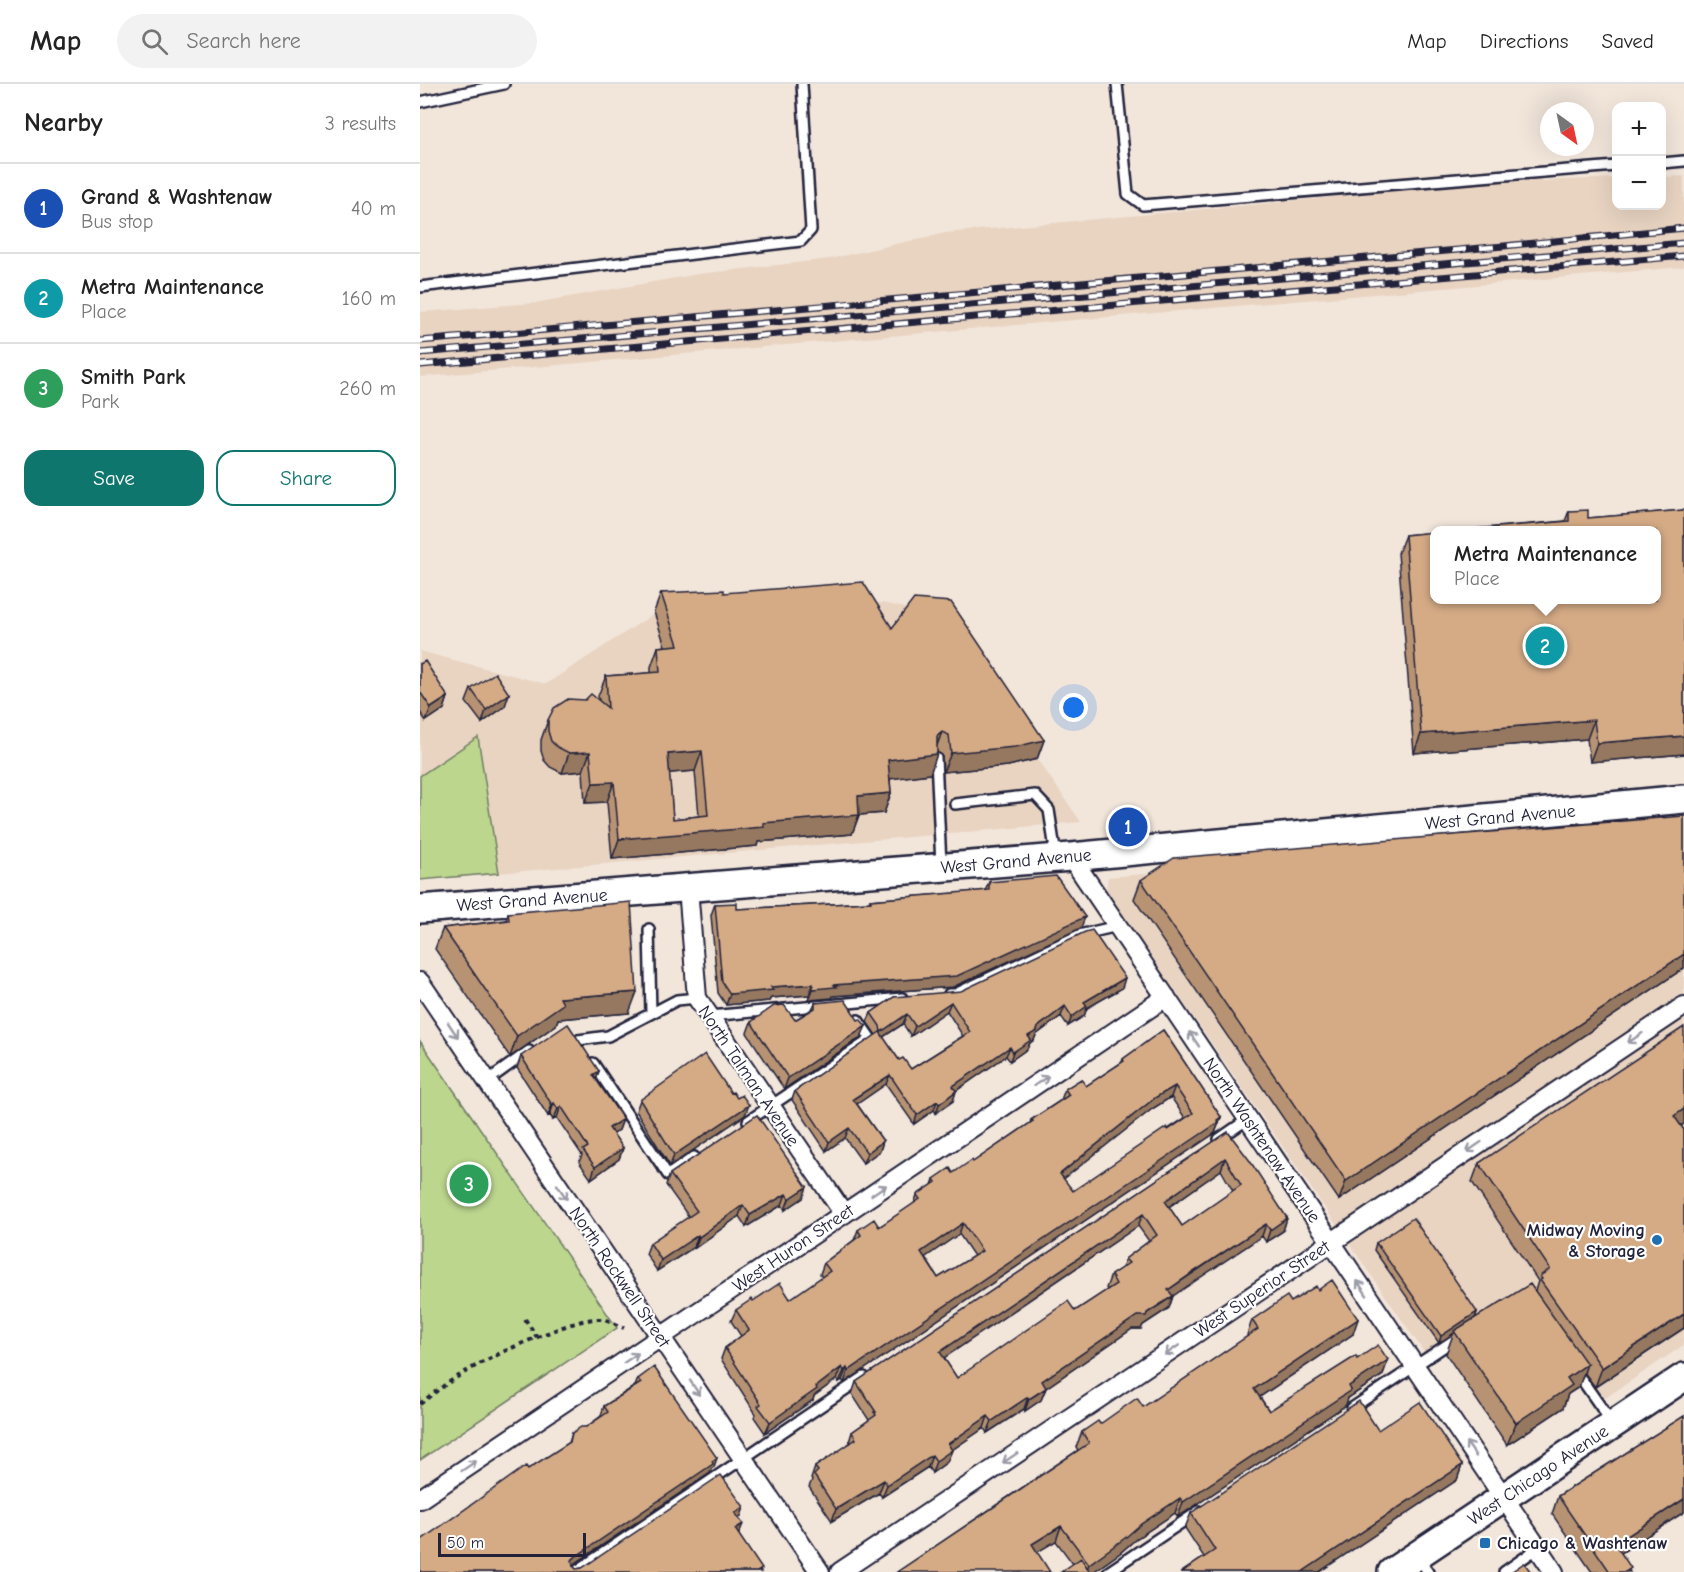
<!DOCTYPE html>
<html lang="en">
<head>
<meta charset="utf-8">
<style>
	body { margin:0; font-family:"Comic Neue",sans-serif; background:#f2f2f2; color:#222 }
	.controls { position:absolute; right:18px; top:18px; display:grid; overflow:hidden; border-radius:12px; box-shadow:0 6px 24px #0002 }
	.controls button { width:54px; height:54px; display:grid; place-items:center; padding:0; border:0; border-bottom:2px solid #e0e0e0; background:#fff; color:#222; font:30px sans-serif }
	.compass { position:absolute; left:1120px; top:18px; width:54px; height:54px; border-radius:50%; background:#fff; box-shadow:0 6px 24px #0002; rotate:147deg }
	.scale { position:absolute; left:18px; bottom:15px; width:148px; box-sizing:border-box; padding-left:6px; border:3px solid #22223b; border-top:0; font-size:16px; line-height:21px; white-space:nowrap; color:#22223b; -webkit-text-stroke:4px #fff; paint-order:stroke }
	.you { position:absolute; left:654px; top:624px; width:21px; height:21px; margin:-15px; border:4px solid #fff; border-radius:50%; background:#1a73e8; box-shadow:0 0 0 9px #1a73e833 }
	.badge { display:grid; place-items:center; width:39px; height:39px; border-radius:50%; background:#0f766e; color:#fff; font-size:20px; font-weight:700 }
	.pin { position:absolute; translate:-50% -50%; border:3px solid #fff; box-shadow:0 2px 6px #0006 }
	.popup { position:absolute; left:1010px; top:442px; width:231px; height:78px; box-sizing:border-box; display:grid; place-content:center; border-radius:12px; background:#fff; filter:drop-shadow(0 2px 4px #0005); font-size:20px; white-space:nowrap; color:#767676 }
	.popup b { font-size:22px; color:#222 }
	.popup::after { content:''; position:absolute; left:50%; top:100%; margin-left:-12px; border:12px solid transparent; border-top-color:#fff }
	.list { margin:0; padding:0; list-style:none }
	h2 { display:flex; justify-content:space-between; align-items:center; height:78px; margin:0; padding:0 24px; font-size:26px }
	h2 small { font-size:20px; font-weight:400; color:#767676 }
	.list li { display:grid; grid-template-columns:39px 1fr auto; gap:18px; align-items:center; box-sizing:border-box; height:90px; padding:0 24px; border-top:2px solid #e0e0e0 }
	.list b { display:block; font-size:22px; white-space:nowrap }
	.list p { margin:0; font-size:20px; white-space:nowrap; color:#767676 }
	.list em { font-size:20px; font-style:normal; color:#767676 }
	.actions { display:flex; gap:12px; padding:18px 24px }
	.actions a { flex:1; padding:14px 0; border:2px solid #0f766e; border-radius:18px; text-align:center; font-size:21px; color:#0f766e }
	.actions .main { background:#0f766e; color:#fff }
	.icon { flex:none; width:33px; height:33px; fill:none; stroke:currentColor; stroke-width:2; stroke-linecap:round; stroke-linejoin:round }
	.map { position:relative; flex:none; width:1264px; height:1488px; overflow:hidden }
	header { display:flex; align-items:center; gap:36px; box-sizing:border-box; height:84px; padding:0 30px; background:#fff; border-bottom:2px solid #e0e0e0 }
	header strong { font-size:28px }
	nav { display:flex; gap:33px; margin-inline-start:auto; font-size:21px }
	.search { width:420px; height:54px; background:#f2f2f2; display:flex; align-items:center; gap:15px; box-sizing:border-box; padding:0 21px; border-radius:33px; color:#767676; font-size:22px }
	main { display:flex }
	aside { flex:1; background:#fff }
	.map>svg:first-child { display:block }
	.built { fill:#e9d4c2 }
	.green { fill:#bcd68e; stroke:#6f7c64; stroke-width:1.5 }
	.lines { fill:none; stroke-linecap:round; stroke-linejoin:round }
	.lane-casing { stroke:#22223b; stroke-width:14 }
	.street-casing { stroke:#22223b; stroke-width:22 }
	.secondary-casing { stroke:#22223b; stroke-width:32 }
	.path { stroke:#22223b; stroke-width:4; stroke-dasharray:4.5 4.5; stroke-linecap:butt }
	.lane { stroke:#fff; stroke-width:9 }
	.street { stroke:#fff; stroke-width:18 }
	.secondary { stroke:#fff; stroke-width:27 }
	.rail-casing { stroke:#22223b; stroke-width:7 }
	.rail { stroke:#fff; stroke-width:4.5; stroke-dasharray:14; stroke-linecap:butt }
	.wall { fill:#b79373; stroke:#22223b; stroke-width:1.5; fill-rule:evenodd }
	.shaded-wall { fill:#95785e; stroke:#22223b; stroke-width:1.5 }
	.building { fill:#d5ab86; stroke:#22223b; stroke-width:1.5; fill-rule:evenodd }
	.oneway { stroke:#9c9ca7 }
	.poi-dot { fill:#1f6fb2; stroke:#fff; stroke-width:2 }
	.labels { text-anchor:middle; stroke-width:4.5; stroke-linejoin:round; paint-order:stroke }
	.street-label { font-size:18px; fill:#22223b; stroke:#fff }
	.poi-label { font-size:18px; font-weight:bold; fill:#22223b; stroke:#fff; text-anchor:end }
</style>
</head>
<body>
<header>
<strong>Map</strong>
<div class="search"><svg class="icon" aria-label="search" viewBox="0 0 24 24"><circle cx="10" cy="10" r="6"/><path d="M15 15l6 6"/></svg>Search here</div>
<nav><a>Map</a><a>Directions</a><a>Saved</a></nav>
</header>
<main>
<aside>
<h2>Nearby<small>3 results</small></h2>
<ul class="list">
<li><span class="badge" style="background:#1a4fb4">1</span><div><b>Grand &amp; Washtenaw</b><p>Bus stop</p></div><em>40 m</em></li>
<li><span class="badge" style="background:#0f9aa8">2</span><div><b>Metra Maintenance</b><p>Place</p></div><em>160 m</em></li>
<li><span class="badge" style="background:#2e9e5b">3</span><div><b>Smith Park</b><p>Park</p></div><em>260 m</em></li>
</ul>
<div class="actions"><a class="main">Save</a><a>Share</a></div>
</aside>
<div class="map">
<svg width="1264" height="1488" viewBox="0 0 1264 1488">
	<rect width="100%" height="100%" fill="#f2e6db"/>
	<filter id="ink" filterUnits="userSpaceOnUse"><feTurbulence type="fractalNoise" baseFrequency=".0167" numOctaves="2"/><feDisplacementMap in="SourceGraphic" scale="12" xChannelSelector="R" yChannelSelector="G"/><feConvolveMatrix kernelMatrix="1 2 1 2 8 2 1 2 1" color-interpolation-filters="sRGB"/></filter>
	<g filter="url(#ink)">
		<path class="built" d="M1264,92V183L0,293V228L114,219L278,190L409,175L525,149L1066,99L1196,94V122H1242V93Z
			M436,518L462,519L518,531L661,738L0,796V567L126,600L235,529Z
			M1264,744V1261L1178,1319L1102,1211L1008,1274L686,806L688,793Z"/>
		<path class="green" d="M58,653L79,789L0,796V692Z
			M0,957L197,1244L0,1376Z"/>
		<g class="lines">
			<defs>
				<path id="lane" d="M697,0L708,110L723,121L1196,82
					M0,18L84,0
					M1242,79L1264,77
					M0,203L381,157L391,146L382,0
					M516,674L521,781
					M535,720L615,711L629,726L636,772
					M229,845L231,929
					M529,910H535L659,851L698,842
					M290,932L482,914
					M158,956L188,952L257,916L277,914
					M173,979L248,1091L274,1073
					M67,997L109,967
					M328,1037L451,955L438,936
					M799,1055L828,1035
					M1155,1286L1192,1339
					M932,1324L1040,1252
					M998,1474L1008,1488
					M155,1488L444,1293
					M688,1488L779,1427
					M1084,1488L1118,1464"/>
				<path id="street" d="M651,773L1134,1488
					M268,804L277,914L424,1130
					M0,898L400,1488
					M0,1415L746,913
					M420,1488L1264,922"/>
				<path id="secondary" d="M0,825L651,773L1264,715
					M972,1488L1264,1293"/>
			</defs>
			<use href="#lane" class="lane-casing"/>
			<use href="#street" class="street-casing"/>
			<use href="#secondary" class="secondary-casing"/>
			<path class="path" d="M105,1235L117,1253
				M0,1320C37,1289 79,1268 125,1250C143,1243 163,1234 183,1235C190,1236 197,1241 204,1244"/>
			<use href="#lane" class="lane"/>
			<use href="#street" class="street"/>
			<use href="#secondary" class="secondary"/>
			<defs>
				<path id="rail" d="M0,257L1084,162L1264,144
					M0,269L1264,159
					M0,281L1264,172"/>
			</defs>
			<use href="#rail" class="rail-casing"/>
			<use href="#rail" class="rail"/>
		</g>
		<path class="wall" d="M1264,426V670L1170,678L1167,655L994,669L978,469L985,451L1145,437L1149,427L1168,434Z
			M241,509H304L472,544L624,656L617,675L588,682L523,688L522,671L517,668L510,690L470,694L471,709L464,729L439,731L432,750L338,758L337,762L192,775L187,718L165,719L163,687L142,689L130,683L124,676L121,667V656L128,636L165,616H179L178,612L186,592L231,589V583L238,563L245,562L234,528ZM275,687L279,732L253,735L249,689Z
			M0,580L28,613L24,625L6,637L0,628Z
			M51,605L85,622L62,639L46,618Z
			M1264,732V884L919,1116L714,815L721,796Z
			M569,798L661,844L533,903L413,912L412,914L389,916V911L351,914L349,917L306,921L298,909L291,831L295,820L317,825L450,818V816L565,807Z
			M88,829L209,929L138,935L136,941L90,973L15,865L23,844L86,836Z
			M702,904L667,924L664,932L648,942L641,932L616,951L614,956L610,959L607,965L590,977L586,972L536,1007L533,1017L516,1029L514,1026L494,1040L466,1000L437,1020L463,1057L460,1067L443,1079L425,1054L406,1067L372,1016L375,1007L456,951L447,938L451,929L474,913ZM527,927L543,952L491,985L479,976L463,953L483,940L491,952Z
			M395,919L441,953L364,1005L327,949L331,938L375,936L392,925Z
			M743,946L801,1033L795,1049L424,1299L422,1296L419,1298L417,1295L394,1312L393,1316L345,1349L334,1333L336,1330L301,1275L305,1264L321,1252L311,1237L316,1226L333,1217L370,1215L402,1193L400,1190L404,1179L434,1156L438,1146L459,1143L494,1120L497,1111L512,1101L514,1095L533,1089L553,1078L610,1039L611,1036L641,1016L645,1005L666,1002L702,978L703,975ZM751,1013L765,1034L653,1107L643,1095L732,1025ZM539,1150L554,1172L518,1194L505,1173Z
			M101,972L179,987L176,995L203,1035L199,1046L193,1050L203,1064L199,1075L171,1095L159,1078L162,1071L137,1034L133,1036L130,1031L128,1032L97,984Z
			M220,1016L325,1031L250,1082L216,1027Z
			M337,1031L383,1114L365,1126L362,1121L326,1143L319,1132L275,1164L274,1163L237,1187L226,1170L230,1159L269,1133L246,1101L250,1090Z
			M1261,1042L1264,1046V1244L1175,1303L1164,1288L1159,1303L1148,1310L1143,1324L1087,1361L1026,1270L1034,1248L1019,1259L954,1166L956,1159L1057,1228L1055,1235L1115,1207L1118,1197L1052,1098L1059,1079Z
			M808,1048L867,1134L863,1147L846,1158L842,1152L768,1201L753,1212L749,1224L723,1241L721,1245H712L626,1304L621,1316L605,1327L604,1325L567,1349L564,1344L532,1366L527,1378L512,1389L508,1383L462,1413L459,1409L412,1437L389,1403L392,1396L391,1395L395,1383L428,1361L432,1348L449,1336L432,1310L436,1298ZM801,1086L813,1107L762,1142L749,1123ZM718,1142L729,1157L705,1175L702,1184L691,1191L686,1204L688,1206L655,1227L537,1294L524,1274Z
			M871,1218L933,1250L840,1313L849,1327L937,1275L963,1291L928,1314L926,1321L758,1433L755,1429L716,1455L700,1469L673,1488L653,1480L636,1457L477,1488L658,1366L656,1363L662,1348L680,1340L723,1323L828,1252L827,1251L832,1236Z
			M218,1295L294,1383L291,1385L290,1389L153,1482L156,1485L162,1484L324,1423L321,1432L318,1434V1450L341,1488H0L108,1385L149,1359L152,1349L166,1343L181,1332V1331L184,1322L215,1302Z
			M1264,1332V1428L1201,1469L1210,1488H1172L1132,1430L1138,1412Z
			M958,1346L1042,1381L1037,1396L899,1488H762L784,1473L765,1444L771,1429Z"/>
		<path class="shaded-wall" d="M89,610L85,622L62,639L66,626Z
			M28,613L24,625L6,637L11,624Z
			M1174,636L1167,655L994,669L1001,650Z
			M522,648L515,667L517,670L510,690L461,696L468,676L517,652Z
			M1264,652V670L1170,678L1177,659Z
			M624,656L617,675L588,682L523,688L531,669Z
			M282,667L275,687L240,690L248,670Z
			M170,668L163,687L142,689L149,669Z
			M194,698L187,718L165,719L173,699Z
			M471,709L464,729L439,731L432,750L338,758L337,762L192,775L199,755L343,739L438,712Z
			M665,833L661,844L533,903L413,912L412,914L389,916L393,905L414,901Z
			M1264,870V884L919,1116L926,1097Z
			M705,894L702,904L667,924L664,932L648,942L652,933L664,918Z
			M393,900L389,911L351,914L349,917L306,921L310,910L351,903Z
			M217,908L209,929L138,935L136,941L90,973L97,952L140,914Z
			M531,918L527,927L491,952L495,942Z
			M645,922L641,932L616,951L614,956L610,959L607,965L590,977L593,968L618,943Z
			M487,930L483,940L457,957L461,948Z
			M446,942L441,953L364,1005L368,994Z
			M590,963L586,972L530,1011L533,1002Z
			M179,987L175,999L173,991Z
			M470,991L466,1000L430,1025L433,1015Z
			M755,1002L751,1013L732,1025L636,1101L640,1090L736,1013Z
			M536,1007L533,1017L516,1029L519,1020Z
			M517,1017L514,1026L494,1040L497,1031Z
			M134,1019L130,1031L128,1032L132,1021Z
			M329,1021L325,1031L250,1082L254,1071Z
			M141,1022L137,1034L133,1036L138,1025Z
			M1264,1025V1040L1247,1051L1254,1032Z
			M801,1033L795,1049L424,1299L428,1287Z
			M203,1035L199,1046L185,1056L189,1044Z
			M429,1044L425,1054L406,1067L409,1058Z
			M463,1057L460,1067L443,1079L447,1069Z
			M203,1064L199,1075L171,1095L175,1083Z
			M805,1074L801,1086L740,1129L745,1117Z
			M387,1103L383,1114L365,1126L369,1115Z
			M366,1110L362,1121L326,1143L330,1131Z
			M323,1121L319,1132L275,1164L279,1153Z
			M723,1130L718,1142L515,1280L520,1268Z
			M867,1134L863,1147L846,1158L850,1146Z
			M543,1139L539,1150L497,1179L501,1168Z
			M846,1140L842,1152L744,1218L748,1206Z
			M278,1151L274,1163L237,1187L241,1176Z
			M753,1212L749,1224L723,1241L721,1245H712L617,1310L622,1297L717,1232L727,1229Z
			M1057,1228L1055,1235L1019,1259L1021,1252Z
			M1264,1230V1244L1175,1303L1182,1284Z
			M938,1235L933,1250L829,1320L834,1305Z
			M968,1276L963,1291L928,1314L926,1321L758,1433L763,1418L929,1302Z
			M1167,1280L1159,1303L1148,1310L1143,1324L1087,1361L1096,1339L1147,1294Z
			M422,1283L417,1295L394,1312L393,1316L345,1349L350,1338Z
			M427,1284L422,1296L419,1298L424,1287Z
			M626,1304L621,1316L605,1327L609,1315Z
			M608,1313L604,1325L567,1349L572,1337Z
			M568,1332L564,1344L532,1366L527,1378L512,1389L516,1377L528,1360Z
			M512,1371L508,1383L462,1413L467,1401Z
			M297,1374L294,1383L291,1385L290,1389L151,1482L152,1476L155,1473Z
			M1042,1381L1037,1396L899,1488H882Z
			M464,1396L459,1409L412,1437L416,1425Z
			M760,1414L755,1429L716,1455L700,1469L673,1488H666L669,1480L721,1440Z
			M1264,1415V1428L1189,1477L1195,1460Z
			M324,1423L321,1432L311,1439L315,1429Z
			M323,1440L319,1450L312,1455L315,1445Z
			M641,1442L636,1457L606,1475L612,1460Z"/>
		<path class="building" d="M1168,426V434L1264,426V652L1177,659L1174,636L1001,650L985,451L1014,448V516H1236V447H1033L1149,437V427Z
			M443,498L472,544L494,515L531,518L624,656L595,663L531,669L529,651L522,648L517,652V670L468,676L471,709L438,712L439,731L343,739L344,743L199,755L194,698L173,699L170,668L149,669L137,663L131,657L128,647V636L134,624L148,615L165,616L171,610L188,624L186,592L240,588L238,563L258,561L241,509L304,506V509ZM282,667L288,731L253,735L248,670Z
			M5,577L28,613L11,624L0,608V580Z
			M75,589L89,610L66,626L51,605Z
			M1264,732V870L926,1097L721,796L754,774Z
			M636,792L665,833L537,892L414,901L416,903L393,905V900L351,903L353,906L310,910L302,898L295,820L317,819V825L451,818L450,816L569,806V798Z
			M211,818L217,908L140,914L143,920L97,952L23,844L89,836L88,829Z
			M672,846L705,894L664,918L667,922L652,933L645,922L618,943L617,947L608,952L611,956L593,968L590,963L533,1002L536,1007L519,1020L517,1017L497,1031L470,991L433,1015L463,1057L447,1069L429,1044L409,1058L375,1007L460,948L479,976L483,974L491,985L550,948L531,918L495,942L487,930L461,948L460,942L451,929L474,913L541,907L665,848Z
			M425,916L438,936L440,935L446,942L368,994L331,938L354,922L364,921L375,936L395,924V919Z
			M148,940L179,987L173,991L203,1035L189,1044L203,1064L175,1083L163,1066L168,1063L141,1022L138,1025L134,1019L132,1021L101,972Z
			M1264,943V1025L1254,1032L1264,1046V1230L1182,1284L1120,1196L1122,1195L1120,1192L1130,1185L1059,1079Z
			M743,946L801,1033L797,1036L799,1038L428,1287L427,1284L424,1287L422,1283L396,1303L397,1305L350,1338L338,1322L341,1320L305,1264L329,1246L316,1226L332,1215L333,1217L360,1199L370,1215L410,1187L404,1179L441,1151L438,1146L454,1135L459,1143L500,1115L497,1111L516,1098L514,1095L530,1084L533,1089L552,1076L553,1078L613,1037L611,1036L649,1011L645,1005L661,995L666,1002L704,977L703,975ZM755,1002L773,1029L748,1046L747,1043L653,1107L640,1090L736,1013ZM543,1139L562,1167L518,1194L501,1168Z
			M285,970L311,1009L313,1008L317,1014L322,1011L329,1021L254,1071L220,1016Z
			M337,1031L387,1103L369,1115L366,1110L330,1131L323,1121L279,1153L278,1151L241,1176L230,1159L277,1127L250,1090Z
			M808,1048L830,1077L867,1134L850,1146L846,1140L772,1189L748,1206L753,1212L727,1229L726,1232H717L622,1297L626,1304L609,1315L608,1313L572,1337L568,1332L528,1360L532,1366L516,1377L512,1371L467,1401L464,1396L416,1425L394,1391L398,1387L395,1383L436,1355L432,1348L456,1331L454,1328H456L436,1298ZM805,1074L821,1101L762,1142L745,1117ZM723,1130L737,1151L705,1175L709,1179L691,1191L696,1200L655,1227L648,1217L537,1294L520,1268Z
			M993,1134L1057,1228L1021,1252L956,1159Z
			M912,1196L938,1235L834,1305L849,1327L936,1272L937,1275L958,1261L968,1276L929,1302L931,1306L763,1418L760,1414L721,1440L705,1454L669,1480L641,1442L612,1460L630,1488H477L669,1359L662,1348L678,1337L680,1340L717,1314L723,1323L838,1245L832,1236L867,1212L871,1218L896,1202L898,1206Z
			M1110,1200L1167,1280L1147,1294L1152,1301L1096,1339L1034,1247Z
			M234,1283L297,1374L292,1377L293,1380L155,1473L152,1476L153,1482L156,1485L162,1484L301,1391L324,1423L315,1429L323,1440L315,1445L342,1485L337,1488H0V1457L106,1382L108,1385L150,1358L152,1349L161,1343H166L188,1328L184,1322L221,1299L218,1295Z
			M939,1317L958,1346L1000,1318L1042,1381L882,1488H762L795,1466L771,1429Z
			M1264,1332V1415L1195,1460L1211,1484L1205,1488H1190L1138,1412Z
			M661,1474L670,1488H641Z
			M1104,1479L1111,1488H1091Z"/>
		<defs><path id="oneway-shaft" d="M-6 0H5M1.5-3L5.5 0L1.5 3" fill="none" stroke-width="1.6" stroke-linecap="round" stroke-linejoin="round" transform="scale(1.5)"/></defs>
		<g class="oneway">
			<use href="#oneway-shaft" transform="translate(33 946) rotate(56)"/>
			<use href="#oneway-shaft" transform="translate(1215 954) rotate(146)"/>
			<use href="#oneway-shaft" transform="translate(774 955) rotate(-124)"/>
			<use href="#oneway-shaft" transform="translate(621 997) rotate(-34)"/>
			<use href="#oneway-shaft" transform="translate(1054 1063) rotate(146)"/>
			<use href="#oneway-shaft" transform="translate(459 1106) rotate(-34)"/>
			<use href="#oneway-shaft" transform="translate(142 1108) rotate(56)"/>
			<use href="#oneway-shaft" transform="translate(942 1204) rotate(-124)"/>
			<use href="#oneway-shaft" transform="translate(752 1266) rotate(146)"/>
			<use href="#oneway-shaft" transform="translate(211 1274) rotate(-34)"/>
			<use href="#oneway-shaft" transform="translate(275 1304) rotate(56)"/>
			<use href="#oneway-shaft" transform="translate(1051 1365) rotate(-124)"/>
			<use href="#oneway-shaft" transform="translate(590 1374) rotate(146)"/>
			<use href="#oneway-shaft" transform="translate(49 1382) rotate(-34)"/>
		</g>
	</g>
	<g class="poi-dot">
		<circle cx="1237" cy="1156" r="6"/>
		<rect x="1059" y="1453" width="12" height="12" rx="3"/>
	</g>
	<g class="labels">
		<g class="street-label">
			<text transform="translate(1080 733) rotate(-5)" y="6">West Grand Avenue</text>
			<text transform="translate(596 777) rotate(-5)" y="6">West Grand Avenue</text>
			<text transform="translate(112 816) rotate(-4)" y="6">West Grand Avenue</text>
			<text transform="translate(329 992) rotate(56)" y="6">North Talman Avenue</text>
			<text transform="translate(842 1056) rotate(56)" y="6">North Washtenaw Avenue</text>
			<text transform="translate(373 1164) rotate(-34)" y="6">West Huron Street</text>
			<text transform="translate(200 1193) rotate(56)" y="6">North Rockwell Street</text>
			<text transform="translate(842 1205) rotate(-34)" y="6">West Superior Street</text>
			<text transform="translate(1118 1391) rotate(-34)" y="6">West Chicago Avenue</text>
		</g>
		<g class="poi-label">
			<text x="1225" y="1152">Midway Moving<tspan x="1225" dy="21">&amp; Storage</tspan></text>
			<text x="1077" y="1465" text-anchor="start">Chicago &amp; Washtenaw</text>
		</g>
	</g>
</svg>
<div class="controls">
<button>+</button>
<button>−</button>
</div>
<svg class="compass" viewBox="-18 -18 36 36"><path d="M0-13l5 13h-10z" fill="#e53935"/><path d="M0 13l5-13h-10z" fill="#767676"/></svg>
<div class="scale">50 m</div>
<div class="you"></div>
<div class="pin badge" style="left:708px;top:743px;background:#1a4fb4">1</div>
<div class="pin badge" style="left:1125px;top:562px;background:#0f9aa8">2</div>
<div class="popup"><b>Metra Maintenance</b>Place</div>
<div class="pin badge" style="left:49px;top:1100px;background:#2e9e5b">3</div>
</div>
</main>
</body>
</html>
